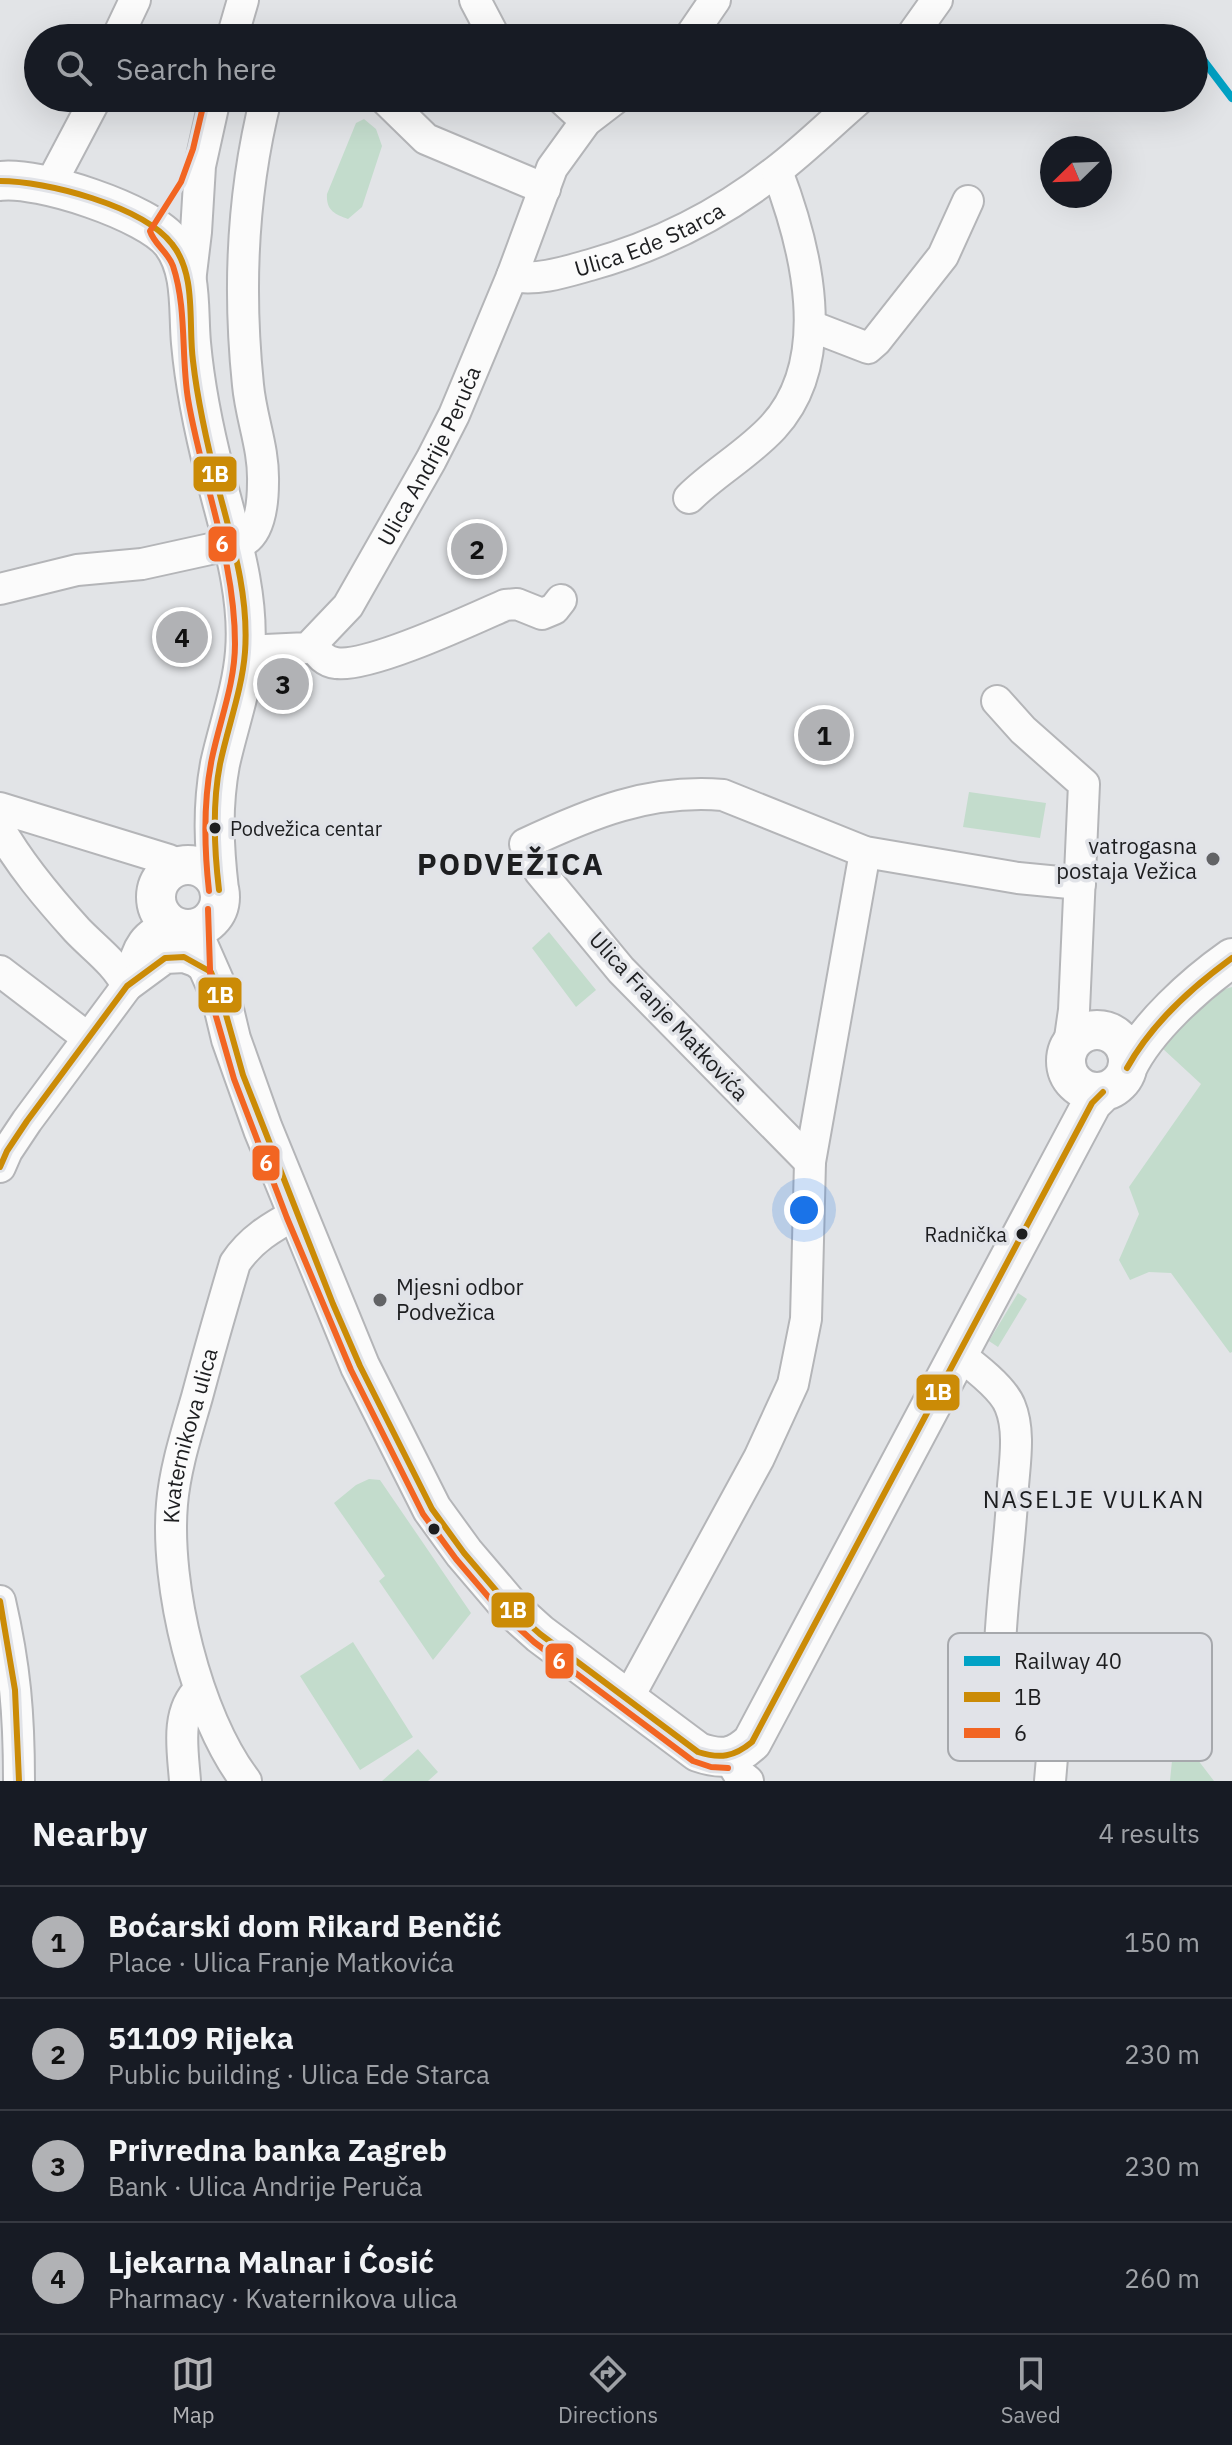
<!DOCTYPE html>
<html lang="en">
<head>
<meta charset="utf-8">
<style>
	body { margin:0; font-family:"IBM Plex Sans",sans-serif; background:#242831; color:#f1f3f6 }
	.compass { position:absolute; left:1040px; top:136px; width:72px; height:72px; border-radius:50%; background:#171b24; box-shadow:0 8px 32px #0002; rotate:247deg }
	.you { position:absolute; left:804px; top:1210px; width:28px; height:28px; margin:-20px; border:6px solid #fff; border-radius:50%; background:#1a73e8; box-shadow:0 0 0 12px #1a73e833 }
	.badge { display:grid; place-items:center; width:52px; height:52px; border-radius:50%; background:#b1b2b5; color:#111; font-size:26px; font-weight:700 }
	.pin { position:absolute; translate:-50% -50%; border:4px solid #fff; box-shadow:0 2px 8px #0006 }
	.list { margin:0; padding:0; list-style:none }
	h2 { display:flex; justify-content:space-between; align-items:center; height:104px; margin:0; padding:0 32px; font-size:34px }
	h2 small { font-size:26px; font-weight:400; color:#9ea1a6 }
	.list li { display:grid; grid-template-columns:52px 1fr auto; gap:24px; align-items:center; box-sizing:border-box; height:112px; padding:0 32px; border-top:2px solid #363941 }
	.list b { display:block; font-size:30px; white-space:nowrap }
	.list p { margin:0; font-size:26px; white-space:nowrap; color:#9ea1a6 }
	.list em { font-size:26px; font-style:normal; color:#9ea1a6 }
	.icon { flex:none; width:44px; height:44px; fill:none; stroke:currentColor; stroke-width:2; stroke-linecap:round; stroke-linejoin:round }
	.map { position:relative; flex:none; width:1232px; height:1781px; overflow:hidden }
	.search { position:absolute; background:#171b24; box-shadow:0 8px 32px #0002; left:24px; right:24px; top:24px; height:88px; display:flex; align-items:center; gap:20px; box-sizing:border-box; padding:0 28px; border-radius:44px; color:#9ea1a6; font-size:30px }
	.sheet { height:552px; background:#171b24 }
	nav { display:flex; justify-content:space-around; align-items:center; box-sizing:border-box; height:112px; border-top:2px solid #363941; background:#171b24; font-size:22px; color:#9ea1a6 }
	nav a { display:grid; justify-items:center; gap:4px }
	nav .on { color:#b1b2b5 }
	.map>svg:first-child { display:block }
	.green { fill:#c3dccc }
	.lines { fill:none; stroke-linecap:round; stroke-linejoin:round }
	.minor-casing { stroke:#b4b5b8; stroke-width:34 }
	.major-casing { stroke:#b4b5b8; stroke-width:42 }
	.minor { stroke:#fbfbfb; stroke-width:30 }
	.major { stroke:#fbfbfb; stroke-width:38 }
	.bus-1-casing { stroke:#e1e3e8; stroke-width:12 }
	.bus-2-casing { stroke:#e1e3e8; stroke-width:12 }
	.bus-1 { stroke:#cb8b06; stroke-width:6 }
	.bus-2 { stroke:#f26522; stroke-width:6 }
	.rail-1-casing { stroke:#e1e3e8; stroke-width:14 }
	.rail-1 { stroke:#01a2c5; stroke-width:8 }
	.bus-dot { fill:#1d1e20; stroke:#e1e3e8; stroke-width:3 }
	.poi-dot { fill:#626366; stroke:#e1e3e8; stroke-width:3 }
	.labels { text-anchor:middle; stroke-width:7; stroke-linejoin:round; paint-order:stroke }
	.bus-label { font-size:20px; fill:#1d1e20; stroke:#e1e3e8; text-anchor:start }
	.street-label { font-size:22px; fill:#1d1e20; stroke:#e1e3e8 }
	.poi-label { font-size:22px; fill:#1d1e20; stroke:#e1e3e8; text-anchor:end }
	.neighbourhood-label { font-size:24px; letter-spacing:2px; fill:#1d1e20; stroke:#e1e3e8 }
	.district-label { font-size:30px; font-weight:bold; letter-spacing:2px; fill:#1d1e20; stroke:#e1e3e8 }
	.key { fill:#e1e3e8; stroke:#a6a8ac; stroke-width:2 }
	.key-label { font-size:22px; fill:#1d1e20 }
	.line-badge { stroke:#e1e3e8; stroke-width:3 }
	.badge-label { font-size:22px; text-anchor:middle; font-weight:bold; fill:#fff }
</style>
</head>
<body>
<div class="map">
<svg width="1232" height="1781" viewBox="0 0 1232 1781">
	<rect width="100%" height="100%" fill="#e2e4e7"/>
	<path class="green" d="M364,119L376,129L382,146L362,207L348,219C334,214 326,210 327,194L356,123Z
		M969,792L1046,803L1040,838L963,827Z
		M549,932L596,990L576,1007L532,948Z
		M1232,987V1352L1230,1353L1171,1273L1149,1272L1130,1280L1119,1260L1139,1214L1129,1187L1201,1084L1162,1048C1178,1030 1208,991 1232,987Z
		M1018,1293L1027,1299L998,1347L989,1341Z
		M369,1479L380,1480L471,1613L433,1660L379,1581L385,1576L334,1503L356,1485Z
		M353,1642L413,1737L360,1770L300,1676Z
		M1175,1730L1214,1781H1170Z
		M418,1749L438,1772L428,1781H382Z"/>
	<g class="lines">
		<defs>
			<g id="minor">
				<path d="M475,0L495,38"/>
				<path d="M117,38L135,0"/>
				<path d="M232,38L243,0"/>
				<path d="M689,38L715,0"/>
				<path d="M910,38L937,0"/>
				<path d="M384,98L426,139L545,189"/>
				<path d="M561,98L586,121"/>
				<path d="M49,187L96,98"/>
				<path id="s1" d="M512,276C538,281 565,272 590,265C658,246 720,215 776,171C805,149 832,122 860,98"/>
				<path d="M190,282L196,232L200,166L215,98"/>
				<path d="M811,326L868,348L876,341L943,256L968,201"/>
				<path d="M689,498C715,472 747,455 773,427C835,360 806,247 777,171"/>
				<path d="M0,589L77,570L142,564L242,542C261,533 263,501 263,482C264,448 251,418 248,385C238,288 242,193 266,98"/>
				<path d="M312,645C319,654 325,662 336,663C369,668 471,620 505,605L517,604L542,614L554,609L561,600"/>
				<path id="s2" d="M245,651L308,648L348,606L431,460L454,415L512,276L552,168L586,121L616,98"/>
				<path d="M997,701L1023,730L1084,784L1074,1010L1068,1052"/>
				<path d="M0,808L169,860"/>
				<path d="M0,829C20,865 49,899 77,930C94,948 116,963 127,986"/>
				<path d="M0,971L88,1038"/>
				<path d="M127,986C137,956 137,934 172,925"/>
				<path d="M810,1162L621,970L540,872L525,844C591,813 649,789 723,795L865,852L1018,878L1080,884"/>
				<path d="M0,1167L7,1151L27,1121L127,986L165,958L184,957L195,961L211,972"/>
				<path d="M958,1354C974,1366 1003,1388 1010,1406C1020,1430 1015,1461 1013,1486C1010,1550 999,1613 999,1677L1057,1699L1050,1781"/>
				<path d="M0,1601C15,1666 19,1714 19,1781"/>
				<path d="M627,1700L759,1458L793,1384L806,1319L810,1162L865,852"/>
				<path d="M729,1758L738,1773L748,1781"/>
				<path d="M185,1781C183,1752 175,1712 199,1690"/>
				<path id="s3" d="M246,1781C196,1716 165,1585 172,1504C175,1468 187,1432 197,1397C209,1352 222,1307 235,1263C251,1239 272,1227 296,1214"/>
			</g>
			<path id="major" d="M0,181C38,176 149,212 172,243C193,271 188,311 191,343C195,387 204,431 215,474C229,531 250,592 245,652C242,690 228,727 220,764C212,807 214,847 219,890
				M156 897a32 32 0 1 1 64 0a32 32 0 1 1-64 0Z
				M182,929L199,947L221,997L231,1039L263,1129L360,1366L432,1509L464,1553L510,1607L540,1634L698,1752C721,1760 734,1759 752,1742L1092,1103L1103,1092
				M1066 1061a31 31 0 1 1 62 0a31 31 0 1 1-62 0Z
				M1127,1068C1146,1028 1195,984 1232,958"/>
		</defs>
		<use href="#minor" class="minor-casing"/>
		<use href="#major" class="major-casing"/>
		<use href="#minor" class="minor"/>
		<use href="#major" class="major"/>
		<defs>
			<path id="bus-1" d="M0,181C46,181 143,206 172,244C197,275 188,324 193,361C198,405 208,448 219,491C233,544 249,597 245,652C242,690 228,726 220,764C212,805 214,848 219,890
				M1127,1068C1152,1023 1191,988 1232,958
				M0,1167L7,1151L27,1121L127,986L165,958L184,957L211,972L221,997L243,1075L333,1304L360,1366L432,1509L464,1553L510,1607L540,1634L698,1752C720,1759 734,1757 752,1742L1092,1103L1103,1092
				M0,1601L15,1690L19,1781"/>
			<path id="bus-2" d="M205,98L193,149L181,182L150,231C154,244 168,252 173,266C187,308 181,356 188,399C202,482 235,559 235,644C235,683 220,720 212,758C203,802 204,846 209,891
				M208,909L211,999L234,1079L287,1218L351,1370L423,1514L456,1559L503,1614L534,1642L693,1761L711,1767L728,1768"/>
		</defs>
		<use href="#bus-1" class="bus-1-casing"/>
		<use href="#bus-2" class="bus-2-casing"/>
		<use href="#bus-1" class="bus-1"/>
		<use href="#bus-2" class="bus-2"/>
		<defs>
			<path id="rail-1" d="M1194,48L1232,98"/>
		</defs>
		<use href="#rail-1" class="rail-1-casing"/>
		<use href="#rail-1" class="rail-1"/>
	</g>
	<g class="bus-dot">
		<circle cx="215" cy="828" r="7"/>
		<circle cx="1022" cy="1234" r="7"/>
		<circle cx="434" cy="1529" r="7"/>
	</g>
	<g class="poi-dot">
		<circle cx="1213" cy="859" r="8"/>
		<circle cx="380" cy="1300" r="8"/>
	</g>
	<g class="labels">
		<g class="bus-label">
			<text x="230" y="836">Podvežica centar</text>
			<text x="1007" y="1242" text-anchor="end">Radnička</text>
		</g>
		<g class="street-label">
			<text dy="8" stroke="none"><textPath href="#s1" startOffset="144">Ulica Ede Starca</textPath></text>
			<text dy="8" stroke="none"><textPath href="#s2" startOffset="292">Ulica Andrije Peruča</textPath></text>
			<text transform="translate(669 1016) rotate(47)" y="8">Ulica Franje Matkovića</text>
			<text dy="8" stroke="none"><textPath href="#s3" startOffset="362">Kvaternikova ulica</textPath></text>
		</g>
		<g class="poi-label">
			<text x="1197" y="854">vatrogasna<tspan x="1197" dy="25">postaja Vežica</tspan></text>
			<text x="396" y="1295" text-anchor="start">Mjesni odbor<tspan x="396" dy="25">Podvežica</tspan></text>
		</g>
		<g class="neighbourhood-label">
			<text x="1094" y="1508">NASELJE VULKAN</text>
		</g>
		<g class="district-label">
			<text x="511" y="875">PODVEŽICA</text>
		</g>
	</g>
	<rect x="948" y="1633" width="264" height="128" rx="12" class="key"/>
	<rect x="964" y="1656" width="36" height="10" fill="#01a2c5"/>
	<rect x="964" y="1692" width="36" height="10" fill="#cb8b06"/>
	<rect x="964" y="1728" width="36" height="10" fill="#f26522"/>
	<g class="key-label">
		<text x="1014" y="1669">Railway 40</text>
		<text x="1014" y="1705">1B</text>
		<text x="1014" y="1741">6</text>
	</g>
	<g class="line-badge">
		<rect x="192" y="455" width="46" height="38" rx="8" fill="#cb8b06"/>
		<rect x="207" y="525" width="31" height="38" rx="8" fill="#f26522"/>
		<rect x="197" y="976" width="46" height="38" rx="8" fill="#cb8b06"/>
		<rect x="251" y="1144" width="30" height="38" rx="8" fill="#f26522"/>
		<rect x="915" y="1373" width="46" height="39" rx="8" fill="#cb8b06"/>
		<rect x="490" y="1591" width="46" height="38" rx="8" fill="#cb8b06"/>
		<rect x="544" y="1642" width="31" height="38" rx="8" fill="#f26522"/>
	</g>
	<g class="badge-label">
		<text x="215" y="482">1B</text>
		<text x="222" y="552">6</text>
		<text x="220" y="1003">1B</text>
		<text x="266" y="1171">6</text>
		<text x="938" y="1400">1B</text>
		<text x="513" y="1618">1B</text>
		<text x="559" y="1669">6</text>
	</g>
</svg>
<svg class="compass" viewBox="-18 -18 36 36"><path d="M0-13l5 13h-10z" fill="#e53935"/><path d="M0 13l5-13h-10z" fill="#9ea1a6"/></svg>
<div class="you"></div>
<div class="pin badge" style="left:824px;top:735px">1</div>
<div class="pin badge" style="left:477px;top:549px">2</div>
<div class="pin badge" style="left:283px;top:684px">3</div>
<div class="pin badge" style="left:182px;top:637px">4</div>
<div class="search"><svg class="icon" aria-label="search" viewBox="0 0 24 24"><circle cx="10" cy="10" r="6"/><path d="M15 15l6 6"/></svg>Search here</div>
</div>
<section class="sheet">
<h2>Nearby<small>4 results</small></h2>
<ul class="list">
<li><span class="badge">1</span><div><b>Boćarski dom Rikard Benčić</b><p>Place · Ulica Franje Matkovića</p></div><em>150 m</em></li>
<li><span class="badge">2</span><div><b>51109 Rijeka</b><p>Public building · Ulica Ede Starca</p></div><em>230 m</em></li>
<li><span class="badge">3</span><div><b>Privredna banka Zagreb</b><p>Bank · Ulica Andrije Peruča</p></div><em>230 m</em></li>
<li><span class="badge">4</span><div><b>Ljekarna Malnar i Ćosić</b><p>Pharmacy · Kvaternikova ulica</p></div><em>260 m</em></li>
</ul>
</section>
<nav>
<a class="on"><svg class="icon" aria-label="map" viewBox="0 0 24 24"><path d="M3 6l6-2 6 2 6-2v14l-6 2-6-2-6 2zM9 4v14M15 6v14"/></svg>Map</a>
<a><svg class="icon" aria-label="directions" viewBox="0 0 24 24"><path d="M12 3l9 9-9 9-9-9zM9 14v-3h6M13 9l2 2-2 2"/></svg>Directions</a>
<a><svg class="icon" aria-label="saved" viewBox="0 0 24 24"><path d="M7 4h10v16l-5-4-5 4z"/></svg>Saved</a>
</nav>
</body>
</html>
